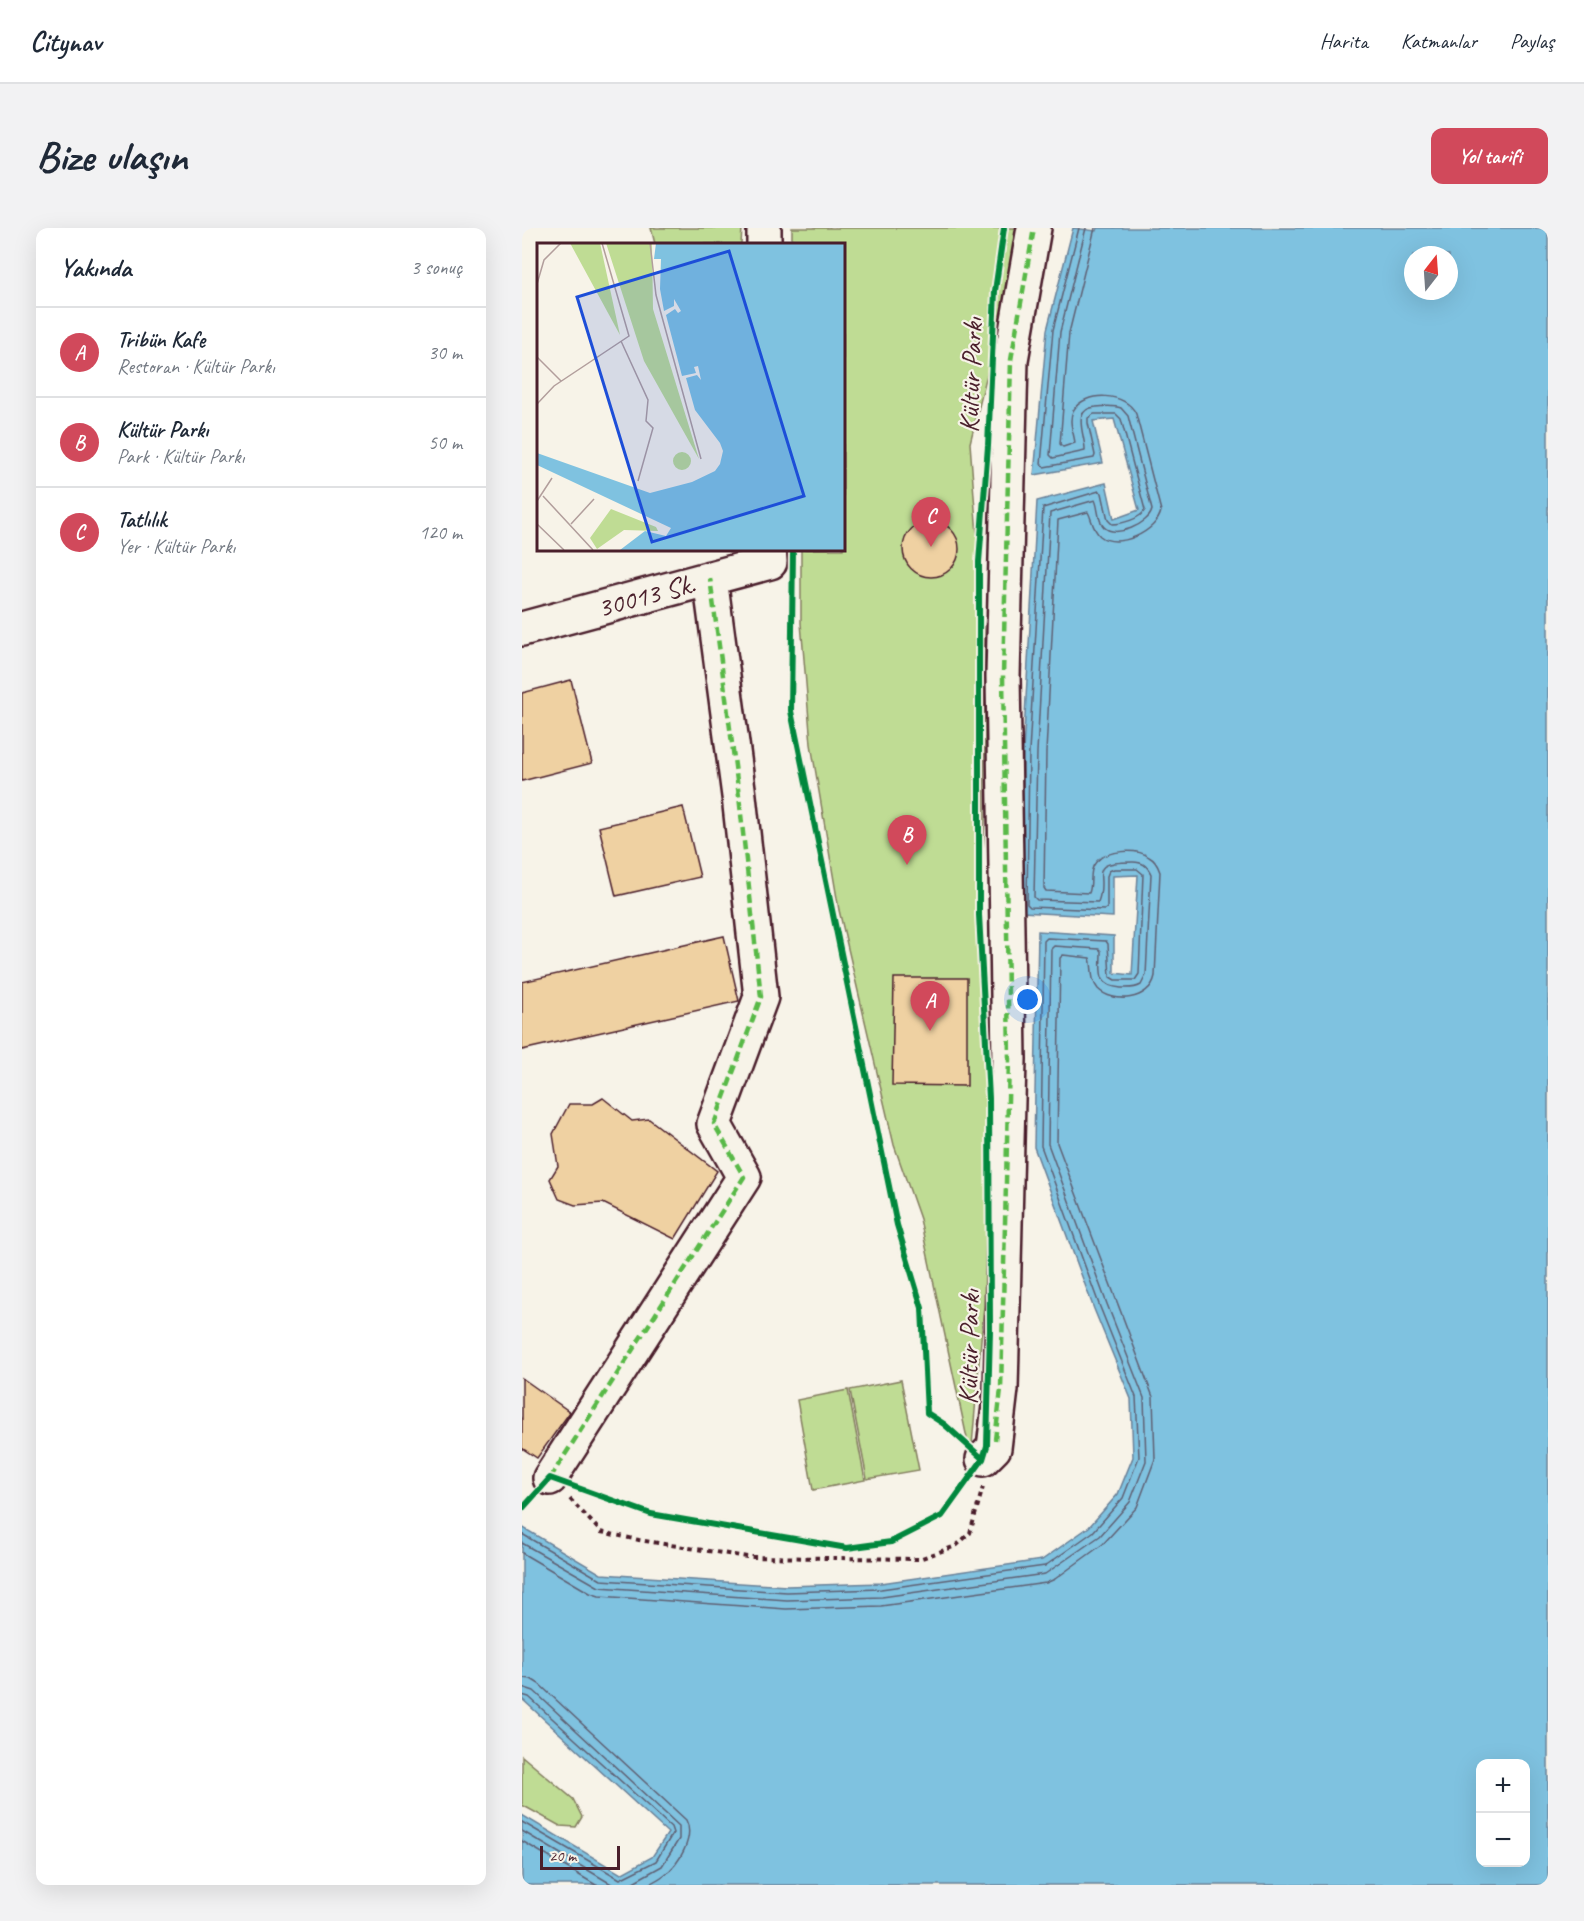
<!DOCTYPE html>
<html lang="tr">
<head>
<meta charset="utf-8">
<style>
	body { margin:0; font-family:Caveat,sans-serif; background:#f2f2f3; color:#1f2937 }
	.controls { position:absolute; right:18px; bottom:18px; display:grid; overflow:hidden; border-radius:12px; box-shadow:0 6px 24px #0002 }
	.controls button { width:54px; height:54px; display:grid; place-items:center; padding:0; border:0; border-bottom:2px solid #e0e1e3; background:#fff; color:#1f2937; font:30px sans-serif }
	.compass { position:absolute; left:882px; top:18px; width:54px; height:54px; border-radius:50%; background:#fff; box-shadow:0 6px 24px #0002; rotate:17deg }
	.scale { position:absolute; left:18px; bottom:15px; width:80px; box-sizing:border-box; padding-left:6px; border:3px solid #4a1f2b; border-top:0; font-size:16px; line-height:21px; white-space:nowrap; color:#4a1f2b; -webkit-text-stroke:4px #f7f3e8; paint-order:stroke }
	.you { position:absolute; left:506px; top:772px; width:21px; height:21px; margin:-15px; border:4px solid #fff; border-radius:50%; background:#1a73e8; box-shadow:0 0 0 9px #1a73e833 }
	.badge { display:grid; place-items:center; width:39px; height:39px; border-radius:50%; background:#d1495b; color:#fff; font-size:20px; font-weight:700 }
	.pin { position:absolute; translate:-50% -50px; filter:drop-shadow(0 2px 3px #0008) }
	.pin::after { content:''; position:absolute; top:32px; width:21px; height:18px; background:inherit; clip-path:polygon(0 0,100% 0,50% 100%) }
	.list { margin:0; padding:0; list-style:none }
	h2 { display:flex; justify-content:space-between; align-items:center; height:78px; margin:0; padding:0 24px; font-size:26px }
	h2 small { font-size:20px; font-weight:400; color:#747a83 }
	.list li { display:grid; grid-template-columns:39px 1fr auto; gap:18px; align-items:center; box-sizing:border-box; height:90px; padding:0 24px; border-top:2px solid #e0e1e3 }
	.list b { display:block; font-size:22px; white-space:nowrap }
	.list p { margin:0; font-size:20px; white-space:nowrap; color:#747a83 }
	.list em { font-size:20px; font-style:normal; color:#747a83 }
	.map { position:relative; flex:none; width:1026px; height:1657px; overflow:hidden; border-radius:12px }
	header { display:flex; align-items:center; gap:36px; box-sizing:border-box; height:84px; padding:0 30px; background:#fff; border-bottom:2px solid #e0e1e3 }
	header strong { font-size:28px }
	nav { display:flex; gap:33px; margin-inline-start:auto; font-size:21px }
	.intro { display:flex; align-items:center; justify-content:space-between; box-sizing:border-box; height:144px; padding:0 36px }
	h1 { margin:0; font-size:42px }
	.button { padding:15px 27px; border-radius:12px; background:#d1495b; color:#fff; font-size:21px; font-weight:700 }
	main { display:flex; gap:36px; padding:0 36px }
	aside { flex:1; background:#fff; border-radius:12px; box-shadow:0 6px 24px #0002 }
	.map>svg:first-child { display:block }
	.green { fill:#bfdc94; stroke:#847e60; stroke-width:1.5 }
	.water { fill:#7fc2e0; stroke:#6a8198; stroke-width:1.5; fill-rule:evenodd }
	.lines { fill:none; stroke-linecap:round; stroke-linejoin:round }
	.shore { stroke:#5f6073; stroke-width:1.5 }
	.building { fill:#efd1a2; stroke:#4a1f2b; stroke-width:1.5 }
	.minor-casing { stroke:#4a1f2b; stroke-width:38 }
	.path { stroke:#4a1f2b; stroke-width:4; stroke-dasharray:4.5 4.5; stroke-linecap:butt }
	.minor { stroke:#f7f3e8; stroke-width:33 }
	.quiet { stroke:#58b947; stroke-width:4.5; stroke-dasharray:9 4.5; stroke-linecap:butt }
	.cycleway-casing { stroke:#f7f3e8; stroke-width:10 }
	.cycleway { stroke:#00873e; stroke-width:6 }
	.labels { text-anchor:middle; stroke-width:4.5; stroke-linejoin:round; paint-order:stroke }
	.street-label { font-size:28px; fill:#4a1f2b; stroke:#f7f3e8 }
	.inset-road { fill:none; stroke:#b29e9c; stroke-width:1.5 }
	.view { fill:#1d4ed8; fill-opacity:0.15; stroke:#1d4ed8; stroke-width:3 }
	.inset-edge { fill:none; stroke:#4a1f2b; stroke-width:3 }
</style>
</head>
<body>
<header>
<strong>Citynav</strong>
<nav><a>Harita</a><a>Katmanlar</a><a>Paylaş</a></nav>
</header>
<div class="intro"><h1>Bize ulaşın</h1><a class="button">Yol tarifi</a></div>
<main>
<aside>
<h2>Yakında<small>3 sonuç</small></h2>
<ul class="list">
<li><span class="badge">A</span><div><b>Tribün Kafe</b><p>Restoran · Kültür Parkı</p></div><em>30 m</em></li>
<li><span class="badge">B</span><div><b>Kültür Parkı</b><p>Park · Kültür Parkı</p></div><em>50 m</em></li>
<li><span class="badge">C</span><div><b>Tatlılık</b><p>Yer · Kültür Parkı</p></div><em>120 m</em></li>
</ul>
</aside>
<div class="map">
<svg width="1026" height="1657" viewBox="0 0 1026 1657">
	<rect width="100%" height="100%" fill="#f7f3e8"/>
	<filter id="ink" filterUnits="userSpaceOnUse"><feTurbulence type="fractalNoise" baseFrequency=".0167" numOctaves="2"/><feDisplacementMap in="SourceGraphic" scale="12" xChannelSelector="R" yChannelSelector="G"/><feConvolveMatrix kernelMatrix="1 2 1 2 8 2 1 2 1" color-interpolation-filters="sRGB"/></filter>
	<g filter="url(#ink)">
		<path class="green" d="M129,0H220L219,16H133Z
			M270,0H501L448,215L462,400L463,592L457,687L467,870L462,1077L449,1229L398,991L372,917L317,682L289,516L279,395V321H321V16H270Z
			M379,1152L397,1242L345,1251L328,1162Z
			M326,1162L343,1252L291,1262L275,1172Z
			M0,1528L51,1571L60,1589L54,1599L38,1598L0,1577Z"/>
		<path class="water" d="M551,0L574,3L575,0H1026V1657H0V1587L99,1646L130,1629L146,1605L0,1471V1299L79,1346L265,1358L359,1355L520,1332L567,1299L596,1266L611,1229L609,1171L572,1081L512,919L516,703L592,708V745L610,747L616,647L591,648V689L499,684L501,524L515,273L584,255L592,291L617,282L592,191L571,193L581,235L512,247L525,102ZM891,27H927V63H891ZM958,1536H1004V1634H958Z"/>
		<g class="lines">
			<path class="shore" d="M0,1306L79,1352L265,1364L359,1361L523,1338L571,1304L601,1270L617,1229L614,1169L578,1079L519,918L522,713L525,710L584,713L586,716L588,749L593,752H613L617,746L621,646L615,641H592L587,643L585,648V680L582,682L508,679L505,676L507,524L521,280L577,263L580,265L586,292L590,296C600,296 618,291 623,282L599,191L594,186H572L566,190V195L573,227L572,230L522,239L519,236L531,102L557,0
				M0,1315L77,1359L265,1372L360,1369L523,1346L578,1308L608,1274L624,1233L622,1170L585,1076L526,916L529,721L532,718L577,721L579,723C579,743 574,758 599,760C607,760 612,761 619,757L624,747L629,646C625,637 620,634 611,634C561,634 587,647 576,674L515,672L512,669L515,524L528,285L573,272C577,280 575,292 582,299C593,311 627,296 630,282L606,188L599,180C591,177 582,178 574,179C548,181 564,208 563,223L531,230L528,227L538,104L564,0
				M0,1325L68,1365L77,1368L264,1381L359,1378L524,1355L533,1351L581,1316L615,1279L633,1231L631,1169L535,915L538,730L541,727L568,730C571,740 568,751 576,761C591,776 628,773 633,748L638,644C636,638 633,632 627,629C615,620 584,622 574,634C566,643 571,655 567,665L524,663L522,660L524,524L536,292L566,284C570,291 570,301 578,308C595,322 635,304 639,283L614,186C605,164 562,162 551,183C546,194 552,205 553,215L541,219L538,216L547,105L573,0
				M0,1450L9,1451L17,1456L164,1592C173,1609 157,1637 142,1647C137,1651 131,1654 125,1657
				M0,1459L12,1463L157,1598V1611L140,1638L106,1657
				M0,1467L7,1469L149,1599L151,1605L134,1633L98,1651L0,1594
				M0,1603L91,1657
				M0,1613L74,1657"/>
		</g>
		<path class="building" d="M381 321a28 28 0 1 1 56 0a28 28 0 1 1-56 0Z
			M49,452L70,535L0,553V465Z
			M161,579L178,649L94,668L77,599Z
			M202,708L217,773L0,822V754Z
			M372,750H445V858L370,857Z
			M81,870L110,893L127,891L195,943L153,1011L81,975L53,977L37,971L28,951L36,938L31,906L47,876H71Z
			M0,1150L48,1184L15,1230L0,1220Z"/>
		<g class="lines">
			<defs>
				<path id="minor" d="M242,16V0
					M0,401L248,334L247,321
					M461,1231L472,1220L479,1161L487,831L481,448L489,132L512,0
					M28,1250L222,949L192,896L239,769L217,568L188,350"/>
			</defs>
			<use href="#minor" class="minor-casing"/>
			<path class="path" d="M48,1271L79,1304L117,1312L225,1329L397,1331L434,1318L448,1305L461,1259"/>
			<use href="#minor" class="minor"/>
			<path class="quiet" d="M473,1212L479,1161L487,831L481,448L489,132L512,0
				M28,1250L222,949L192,896L239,769L217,568L188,350"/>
			<defs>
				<path id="cycleway" d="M271,321L269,483L375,997L400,1080L405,1185L422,1196L461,1231
					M0,1281L28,1250L129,1286L325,1320L369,1314L420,1288L461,1231L465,1218L468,1102L467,870L457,687V334L466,218L473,63L482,0"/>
			</defs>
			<use href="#cycleway" class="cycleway-casing"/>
			<use href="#cycleway" class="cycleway"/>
		</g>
	</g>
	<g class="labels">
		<g class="street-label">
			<text transform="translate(448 147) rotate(-88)" y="10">Kültür Parkı</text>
			<text transform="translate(124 367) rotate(-15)" y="10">30013 Sk.</text>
			<text transform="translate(446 1119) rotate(-89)" y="10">Kültür Parkı</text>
		</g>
	</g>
	<g transform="translate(15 15)">
		<rect width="308" height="308" fill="#f7f3e8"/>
		<path d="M33,0H63L83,92ZM69,0H115L116,66L162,216L107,118ZM136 218a9 9 0 1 1 18 0a9 9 0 1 1-18 0ZM74,266L119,284L121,288L87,287L60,306L53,295Z" fill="#bfdc94"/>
		<path d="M119,0H307V307H83L108,288L129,293L134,285L0,222V210L113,250L155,239L178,228L183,221L186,208L183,200L158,167L149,135L160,132L164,137L161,123L157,124L159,130L145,133L129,72L138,66L141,70L144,68L137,56V63L127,68L123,46L124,16H117Z" fill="#7fc2e0"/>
		<path class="inset-road" d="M113,0L119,52L164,216M0,41L7,17L24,0M84,98L111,157L109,178L116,185L101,238M0,114L24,138M0,161L17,143L92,93L65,0M6,253L56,307M0,258L15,235M0,281L27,307M34,281L57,256"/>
		<path class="view" d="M192,8L267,253L115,299L40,54Z"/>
		<rect width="308" height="308" class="inset-edge"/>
	</g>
</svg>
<div class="controls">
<button>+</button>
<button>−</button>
</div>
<svg class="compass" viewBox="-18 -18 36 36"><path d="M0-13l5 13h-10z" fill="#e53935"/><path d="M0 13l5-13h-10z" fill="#747a83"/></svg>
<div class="scale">20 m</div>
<div class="you"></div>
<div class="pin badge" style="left:408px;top:803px">A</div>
<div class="pin badge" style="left:385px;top:637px">B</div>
<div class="pin badge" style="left:409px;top:319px">C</div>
</div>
</main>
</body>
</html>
